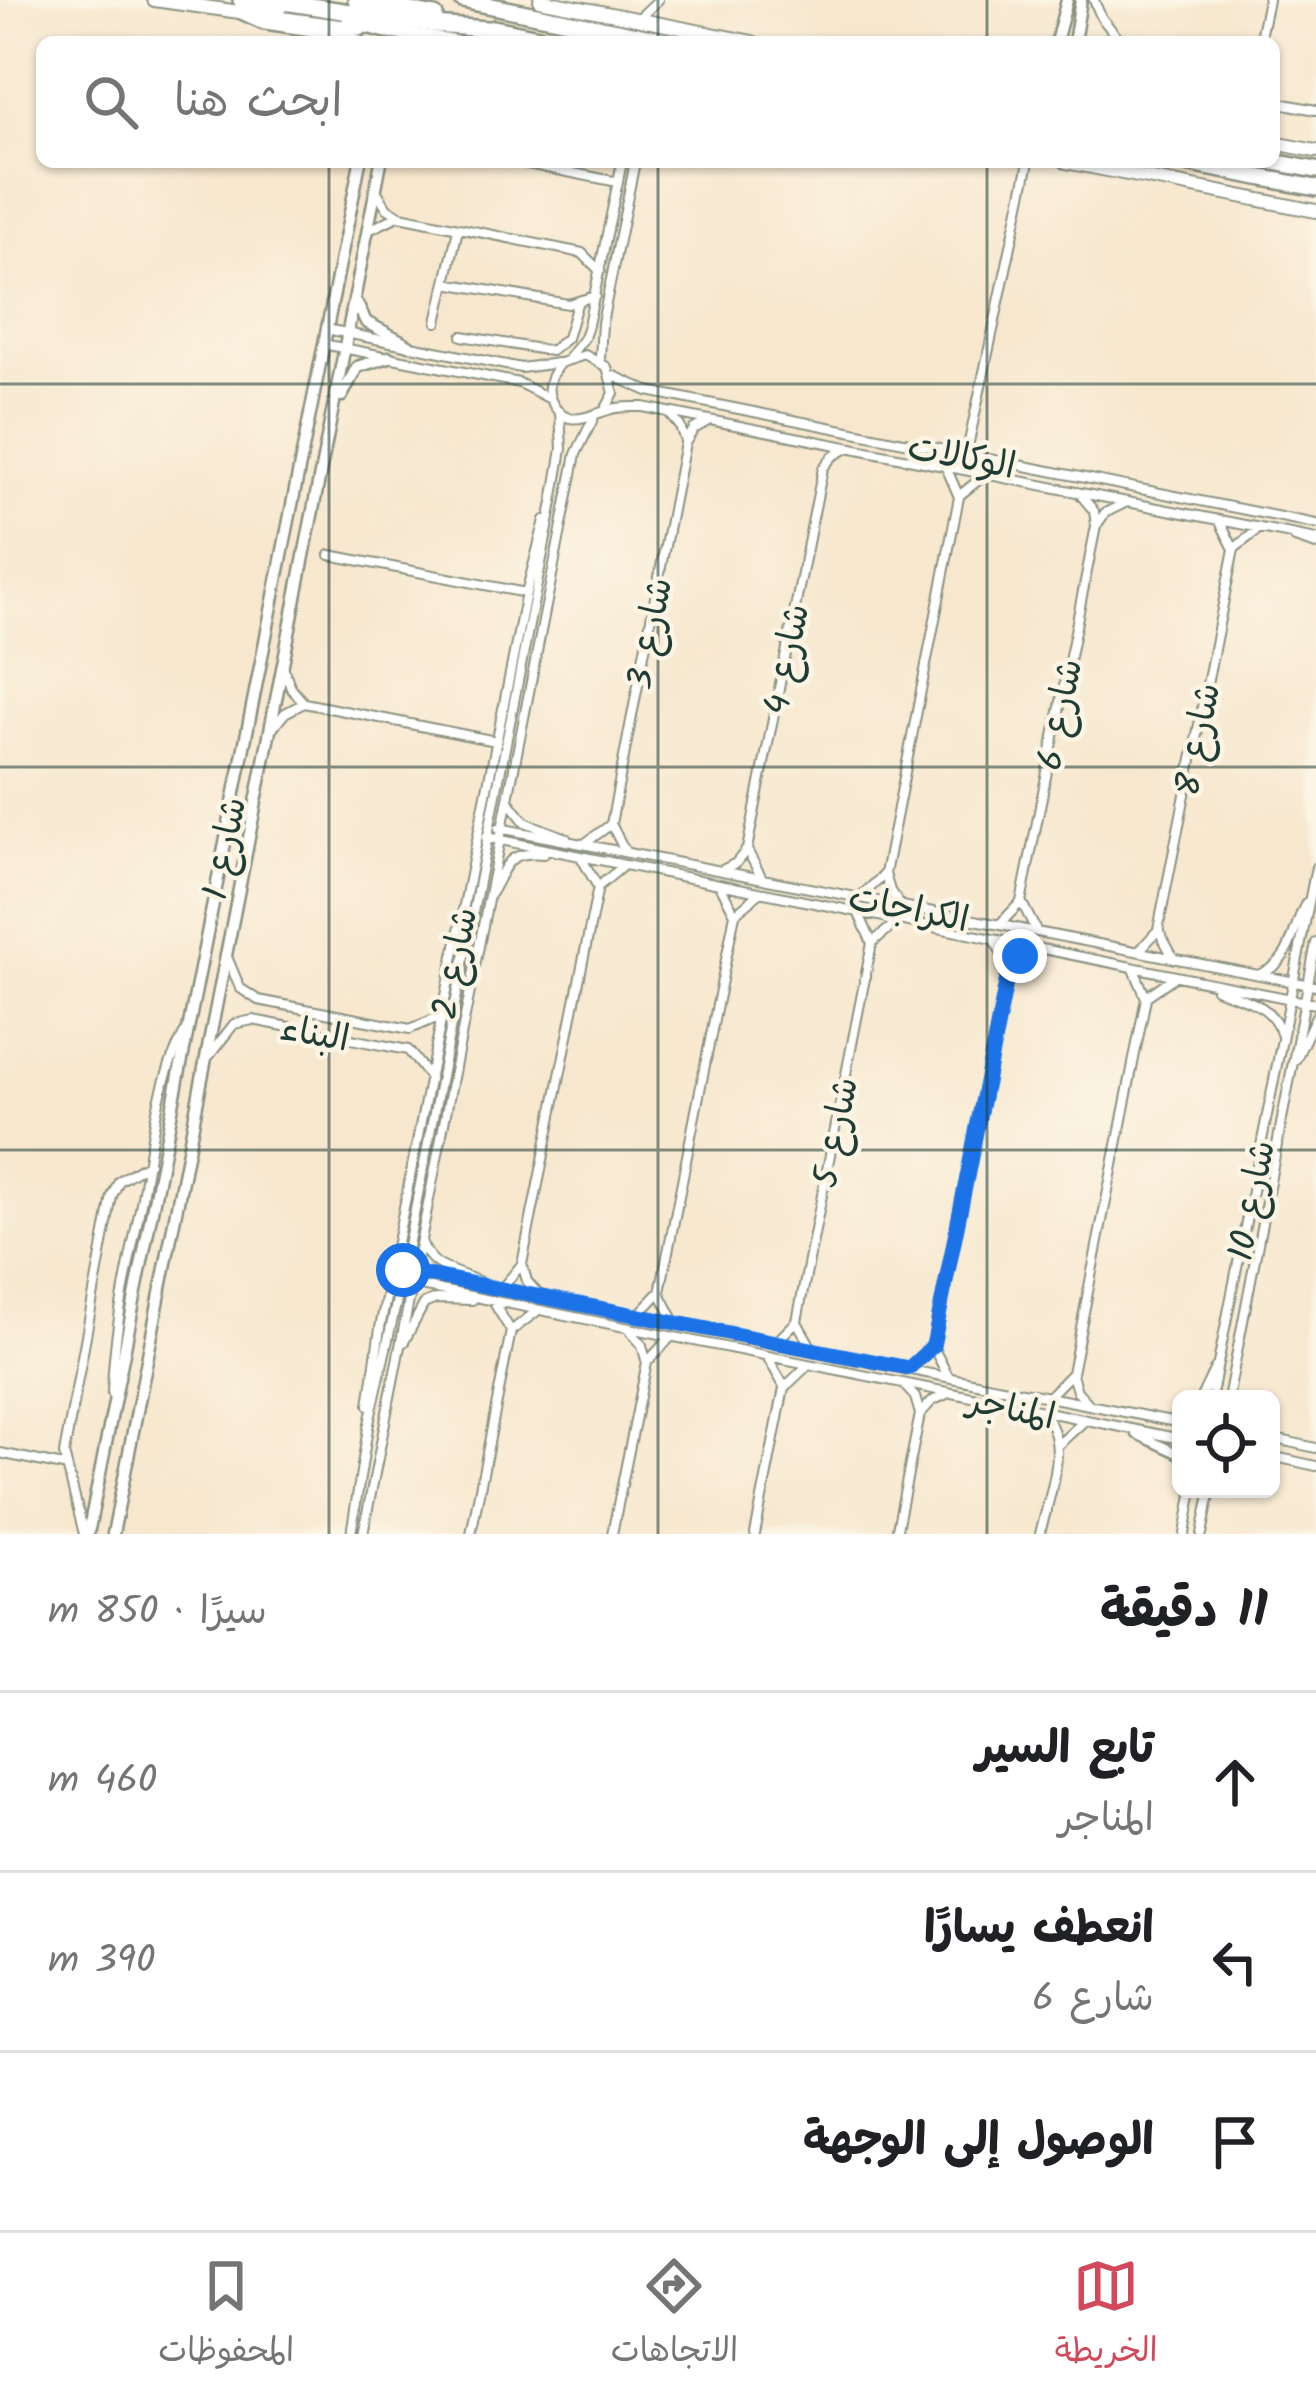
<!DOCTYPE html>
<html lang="ar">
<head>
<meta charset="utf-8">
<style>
	body { margin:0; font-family:Kalam,"Playpen Sans Arabic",sans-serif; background:#f6f6f6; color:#202124; direction:rtl }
	.controls { position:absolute; right:36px; bottom:36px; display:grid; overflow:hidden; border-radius:18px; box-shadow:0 3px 9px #0004 }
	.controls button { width:108px; height:108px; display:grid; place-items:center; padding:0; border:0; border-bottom:3px solid #e0e0e0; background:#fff; color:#202124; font:60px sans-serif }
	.stop { position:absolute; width:36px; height:36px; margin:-27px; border:9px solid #1a73e8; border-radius:50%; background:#fff }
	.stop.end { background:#1a73e8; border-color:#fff; box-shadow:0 3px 12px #0008 }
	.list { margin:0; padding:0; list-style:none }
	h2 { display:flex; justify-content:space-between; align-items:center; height:156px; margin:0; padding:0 48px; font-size:51px }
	h2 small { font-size:39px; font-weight:400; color:#757577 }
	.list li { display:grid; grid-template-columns:78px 1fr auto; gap:36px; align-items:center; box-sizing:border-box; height:180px; padding:0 48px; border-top:3px solid #e0e0e0 }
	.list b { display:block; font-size:45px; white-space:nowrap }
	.list p { margin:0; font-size:39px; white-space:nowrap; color:#757577 }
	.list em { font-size:39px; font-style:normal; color:#757577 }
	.icon { flex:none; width:66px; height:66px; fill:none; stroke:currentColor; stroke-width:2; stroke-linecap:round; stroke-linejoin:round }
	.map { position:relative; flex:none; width:1316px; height:1534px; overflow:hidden; direction:ltr }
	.search { position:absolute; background:#fff; box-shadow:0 3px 9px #0004; left:36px; right:36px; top:36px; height:132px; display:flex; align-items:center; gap:30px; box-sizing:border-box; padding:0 42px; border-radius:18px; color:#757577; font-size:45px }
	.sheet { height:696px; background:#fff }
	nav { display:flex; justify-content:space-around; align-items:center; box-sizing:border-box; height:168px; border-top:3px solid #e0e0e0; background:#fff; font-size:33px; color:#757577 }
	nav a { display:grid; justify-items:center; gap:6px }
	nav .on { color:#d1495b }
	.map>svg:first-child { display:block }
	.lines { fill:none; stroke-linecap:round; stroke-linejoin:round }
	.street-casing { stroke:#8b9281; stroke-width:12 }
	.secondary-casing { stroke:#8b9281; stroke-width:15 }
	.primary-casing { stroke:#8b9281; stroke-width:16 }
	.highway-casing { stroke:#8b9281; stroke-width:20 }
	.street { stroke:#fff; stroke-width:8 }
	.secondary { stroke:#fff; stroke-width:10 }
	.primary { stroke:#fff; stroke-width:12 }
	.highway { stroke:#fff; stroke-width:15 }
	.route { stroke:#1a73e8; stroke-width:15 }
	.grid { fill:none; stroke:#1f3d34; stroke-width:3; stroke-opacity:0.55 }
	.labels { text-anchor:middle; stroke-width:9; stroke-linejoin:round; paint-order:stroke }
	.street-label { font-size:36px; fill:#1f3d34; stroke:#fcf5e5 }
</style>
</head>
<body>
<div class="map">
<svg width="1316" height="1534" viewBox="0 0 1316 1534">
	<rect width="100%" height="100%" fill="#fcf5e5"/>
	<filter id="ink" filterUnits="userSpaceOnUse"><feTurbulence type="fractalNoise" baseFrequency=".00833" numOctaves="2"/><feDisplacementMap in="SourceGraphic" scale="24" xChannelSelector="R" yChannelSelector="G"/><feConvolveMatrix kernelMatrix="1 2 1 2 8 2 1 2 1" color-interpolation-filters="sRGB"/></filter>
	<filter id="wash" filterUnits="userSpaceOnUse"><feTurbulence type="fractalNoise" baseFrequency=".004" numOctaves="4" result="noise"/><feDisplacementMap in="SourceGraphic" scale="48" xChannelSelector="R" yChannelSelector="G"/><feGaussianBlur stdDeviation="2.7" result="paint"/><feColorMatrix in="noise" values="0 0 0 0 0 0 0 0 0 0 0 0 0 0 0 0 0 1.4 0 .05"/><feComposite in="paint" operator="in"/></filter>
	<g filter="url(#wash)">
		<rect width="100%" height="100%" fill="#f7e7ce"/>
	</g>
	<g filter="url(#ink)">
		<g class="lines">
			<defs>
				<path id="street" d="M1094,0L1101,17L1121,42
					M638,19L658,0
					M1259,42L1268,0
					M1274,102L1316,110
					M517,162L618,182
					M378,193L387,208L400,216L582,253L600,271
					M369,230L398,216
					M446,283L568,304L595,296
					M437,322L458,229
					M326,329L521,368L558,363
					M462,336L551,351L567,338L577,304
					M323,344L519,383L550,399
					M570,356L584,338L588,325L622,162
					M600,359L602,323L635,162
					M614,376L648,391L1316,524
					M605,410L614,393L607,367L585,355L560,363C551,374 545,386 551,400C565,432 591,414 612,409C622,406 633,407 643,407L1316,539
					M669,413L680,426L685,441
					M966,456L1029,162
					M1079,493L1094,511L1096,526
					M960,495L985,475
					M1295,538L1316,545
					M1235,548L1260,528
					M330,555L526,593
					M284,669L291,688L304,703
					M272,729L285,713L304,703L496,741
					M510,803L525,822L566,838
					M499,828L1316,986
					M486,837L1316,1004
					M584,844L610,825
					M747,850L762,878
					M625,851L611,824L685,443L694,429L708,421
					M722,870L736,863L747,849L823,468L833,456L846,449
					M599,886L623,866
					M491,893C508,864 506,851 544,854
					M860,897L884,875
					M1022,903L1037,932
					M900,905L890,891L885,874L959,497L946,467
					M736,913L760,893
					M1000,924L1021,902L1096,526L1105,513L1125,503
					M1159,931L1174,959
					M994,940L1009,967
					M873,942L898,921
					M1139,951L1158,930L1234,549L1220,522
					M228,959L240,988L258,1000L410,1029L441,1016
					M1262,973C1293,961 1291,930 1306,903
					M1216,989C1245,1001 1272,1002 1282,1036
					M1147,996L1173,978
					M209,1056L234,1024L253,1020L408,1050L430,1078
					M1296,1059L1316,1016
					M421,1241C432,1271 452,1269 478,1281
					M523,1267L527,1281L539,1295
					M411,1272L1181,1423
					M401,1282L1181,1439
					M502,1288L522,1264L598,887L582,859
					M660,1293L675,1322
					M494,1303L511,1331
					M639,1314L660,1292L735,914L721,887
					M797,1322L813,1350
					M631,1332L642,1345L646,1360
					M404,1342L424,1304L436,1299L472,1300
					M776,1342L797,1321L872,943L859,914
					M933,1347L948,1376
					M768,1358L784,1386
					M911,1368L933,1346L1009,968L1032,949
					M1072,1375L1077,1391L1088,1403
					M112,1394C113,1329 129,1266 141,1203C151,1148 156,1083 184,1034
					M1049,1396L1072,1373L1146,998L1134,969
					M1200,1399L1215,1368
					M1211,1399L1316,867
					M1228,1399L1316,943
					M369,1405L380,1328L526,593L545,520
					M921,1413L932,1401L947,1394
					M1136,1434L1181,1455
					M1271,1438L1316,1448
					M1059,1444L1083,1422
					M0,1453L63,1466
					M1271,1456L1316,1466
					M84,1534L64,1454L112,1196L119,1181L149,1163
					M351,1534L368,1428L401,1282L553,502L562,449L560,412
					M363,1534L576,454L594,417
					M471,1534L511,1331L536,1312
					M612,1534L647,1362L669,1339
					M755,1534L784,1388L805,1368
					M896,1534L920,1414L915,1397L904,1385
					M1040,1534C1048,1498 1072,1443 1043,1414
					M1185,1534L1193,1489
					M1202,1534L1211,1489"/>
				<path id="secondary" d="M242,14L262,23L348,36L361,42
					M1056,42L1067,0
					M1074,42L1081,0
					M357,304L366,322L409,345
					M342,396L357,367L389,357
					M88,1534L360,162
					M113,1534L381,162"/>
				<path id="primary" d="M154,0L361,29
					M540,0L752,42
					M381,30L454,42
					M1274,143L1316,151
					M1066,162L1316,211"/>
				<path id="highway" d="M241,0L279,8
					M271,0L434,25L500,30
					M356,0L435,16
					M462,0L672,42
					M350,21L387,30
					M494,28L564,42
					M1180,162L1316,188
					M1274,162L1316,170"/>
			</defs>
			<use href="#street" class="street-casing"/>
			<use href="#secondary" class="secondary-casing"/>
			<use href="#primary" class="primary-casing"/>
			<use href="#highway" class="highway-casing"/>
			<use href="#street" class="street"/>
			<use href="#secondary" class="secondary"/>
			<use href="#primary" class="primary"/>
			<use href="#highway" class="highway"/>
		</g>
	</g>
	<g class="lines" filter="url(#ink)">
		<path class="route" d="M403,1270L909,1368L933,1346L1009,968L1020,956"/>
	</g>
	<path class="grid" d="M329,0V42M658,0V42M987,0V42M329,162V1534M658,162V1534M987,162V1534M0,384H1316M0,767H1316M0,1150H1316"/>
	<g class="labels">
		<g class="street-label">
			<text transform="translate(962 455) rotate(11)" y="13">الوكالات</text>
			<text transform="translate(648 633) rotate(-79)" y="13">شارع 3</text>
			<text transform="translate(785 659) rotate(-79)" y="13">شارع 4</text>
			<text transform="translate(1058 714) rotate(-79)" y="13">شارع 6</text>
			<text transform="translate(1196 739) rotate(-79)" y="13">شارع 8</text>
			<text transform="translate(223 848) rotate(-79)" y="13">شارع 1</text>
			<text transform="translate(909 907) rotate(11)" y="13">الكراجات</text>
			<text transform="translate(453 963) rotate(-79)" y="13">شارع 2</text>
			<text transform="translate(315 1032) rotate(10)" y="13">البناء</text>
			<text transform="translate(834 1132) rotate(-79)" y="13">شارع 5</text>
			<text transform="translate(1250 1200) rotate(-79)" y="13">شارع 10</text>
			<text transform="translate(1012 1407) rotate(12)" y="13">المناجر</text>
		</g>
	</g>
</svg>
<div class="controls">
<button><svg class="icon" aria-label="locate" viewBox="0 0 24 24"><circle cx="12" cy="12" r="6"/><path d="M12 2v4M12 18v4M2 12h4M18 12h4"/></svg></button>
</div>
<div class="stop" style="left:403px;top:1270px"></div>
<div class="stop end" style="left:1020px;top:956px"></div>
<div class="search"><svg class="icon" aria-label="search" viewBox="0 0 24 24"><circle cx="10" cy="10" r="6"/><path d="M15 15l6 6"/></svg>ابحث هنا</div>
</div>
<section class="sheet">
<h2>11 دقيقة<small>سيرًا · 850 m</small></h2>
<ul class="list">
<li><svg class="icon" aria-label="ahead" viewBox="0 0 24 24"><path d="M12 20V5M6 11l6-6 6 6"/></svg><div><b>تابع السير</b><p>المناجر</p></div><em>460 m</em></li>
<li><svg class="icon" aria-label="left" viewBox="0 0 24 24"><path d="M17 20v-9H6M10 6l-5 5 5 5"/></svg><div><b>انعطف يسارًا</b><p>شارع 6</p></div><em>390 m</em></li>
<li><svg class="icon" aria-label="arrive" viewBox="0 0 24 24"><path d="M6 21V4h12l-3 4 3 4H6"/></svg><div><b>الوصول إلى الوجهة</b></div></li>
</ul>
</section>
<nav>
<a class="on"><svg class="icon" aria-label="map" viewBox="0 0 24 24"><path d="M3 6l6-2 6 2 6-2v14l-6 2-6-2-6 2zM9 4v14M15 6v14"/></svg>الخريطة</a>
<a><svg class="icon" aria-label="directions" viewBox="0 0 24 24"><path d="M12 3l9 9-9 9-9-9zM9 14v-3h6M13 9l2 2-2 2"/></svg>الاتجاهات</a>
<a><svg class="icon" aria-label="saved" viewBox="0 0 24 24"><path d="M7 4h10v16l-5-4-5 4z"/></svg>المحفوظات</a>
</nav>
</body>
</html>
